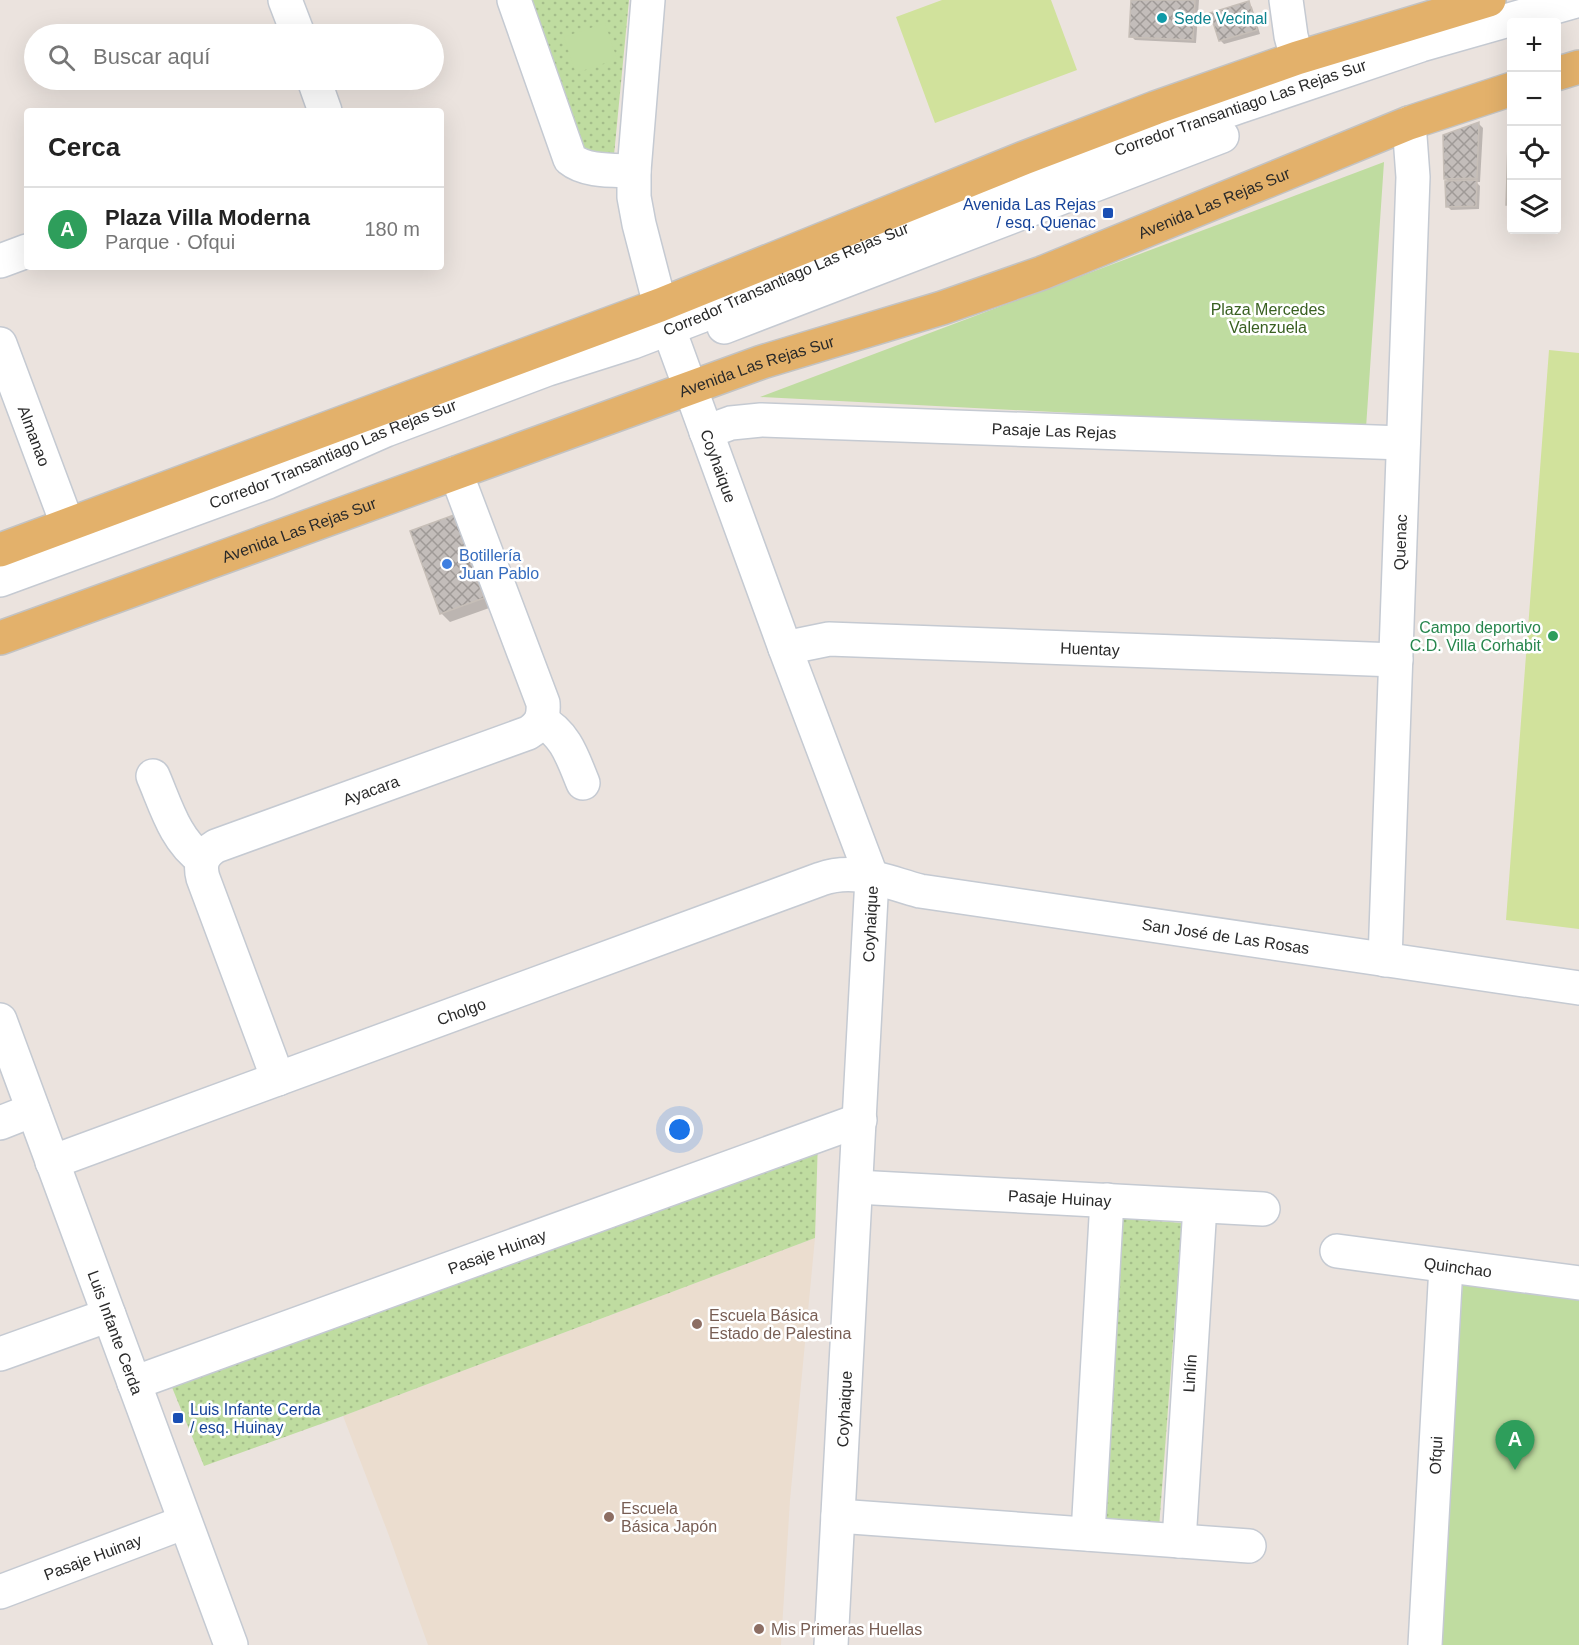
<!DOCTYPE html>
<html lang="es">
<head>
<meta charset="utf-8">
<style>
	body { margin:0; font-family:Helvetica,sans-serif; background:#f2f2f2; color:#222 }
	.controls { position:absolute; right:18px; top:18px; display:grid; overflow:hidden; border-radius:6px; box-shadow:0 6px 24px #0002 }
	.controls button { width:54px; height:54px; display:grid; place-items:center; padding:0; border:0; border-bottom:2px solid #e0e0e0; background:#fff; color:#222; font:30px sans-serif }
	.you { position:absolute; left:680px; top:1130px; width:21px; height:21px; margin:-15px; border:4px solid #fff; border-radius:50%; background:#1a73e8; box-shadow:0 0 0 9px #1a73e833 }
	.badge { display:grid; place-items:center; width:39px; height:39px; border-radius:50%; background:#0b8043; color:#fff; font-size:20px; font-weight:700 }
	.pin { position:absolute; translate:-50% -50px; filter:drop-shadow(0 2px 3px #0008) }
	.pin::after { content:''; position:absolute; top:32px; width:21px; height:18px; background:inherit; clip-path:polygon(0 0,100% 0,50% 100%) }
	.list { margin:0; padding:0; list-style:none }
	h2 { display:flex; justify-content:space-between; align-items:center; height:78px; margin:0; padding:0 24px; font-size:26px }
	h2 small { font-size:20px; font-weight:400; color:#767676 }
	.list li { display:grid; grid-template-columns:39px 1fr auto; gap:18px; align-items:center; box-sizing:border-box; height:84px; padding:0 24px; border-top:2px solid #e0e0e0 }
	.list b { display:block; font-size:22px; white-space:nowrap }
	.list p { margin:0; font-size:20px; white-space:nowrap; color:#767676 }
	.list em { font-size:20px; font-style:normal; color:#767676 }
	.icon { flex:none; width:33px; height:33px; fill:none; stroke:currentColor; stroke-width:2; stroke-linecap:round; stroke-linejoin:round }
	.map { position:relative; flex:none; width:1579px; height:1645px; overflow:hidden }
	.search { position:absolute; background:#fff; box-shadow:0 6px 24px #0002; left:24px; top:24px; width:420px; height:66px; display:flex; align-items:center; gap:15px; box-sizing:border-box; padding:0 21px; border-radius:33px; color:#767676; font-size:22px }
	.panel { position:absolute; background:#fff; box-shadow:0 6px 24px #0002; left:24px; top:108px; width:420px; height:162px; border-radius:6px }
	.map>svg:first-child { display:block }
	.education { fill:#ebddcf }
	.grass { fill:url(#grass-dots) }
	.park { fill:#bfdca0 }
	.pitch { fill:#d1e29c }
	.shadow { fill:#0003 }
	.building { fill:url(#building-cross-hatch); stroke:#c6beb7; stroke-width:1.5 }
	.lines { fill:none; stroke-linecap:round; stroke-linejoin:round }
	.minor-casing { stroke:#c5cad2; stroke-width:36 }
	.major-casing { stroke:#c3c3c3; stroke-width:36 }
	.minor { stroke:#fff; stroke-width:33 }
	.major { stroke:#e3b16b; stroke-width:33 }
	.culture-dot { fill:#0f9aa8; stroke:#fff; stroke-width:2 }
	.transit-dot { fill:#1a4fb4; stroke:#fff; stroke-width:2 }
	.shop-dot { fill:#3f7fe0; stroke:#fff; stroke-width:2 }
	.leisure-dot { fill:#2e9e5b; stroke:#fff; stroke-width:2 }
	.education-dot { fill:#8d6e63; stroke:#fff; stroke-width:2 }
	.labels { text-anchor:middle; stroke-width:5; stroke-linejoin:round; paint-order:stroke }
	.culture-label { font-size:16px; fill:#0d838f; stroke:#fff; text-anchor:start }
	.street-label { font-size:16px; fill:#2a2a2a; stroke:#fff }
	.transit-label { font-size:16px; fill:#164399; stroke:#fff; text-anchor:end }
	.park-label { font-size:16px; fill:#396021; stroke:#fff }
	.shop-label { font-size:16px; fill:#366cbe; stroke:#fff; text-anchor:start }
	.leisure-label { font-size:16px; fill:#27864d; stroke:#fff; text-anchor:end }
	.education-label { font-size:16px; fill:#785e54; stroke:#fff; text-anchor:start }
</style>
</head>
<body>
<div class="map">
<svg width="1579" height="1645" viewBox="0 0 1579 1645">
	<defs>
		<pattern id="grass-dots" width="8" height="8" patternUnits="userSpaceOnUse" patternTransform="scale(1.5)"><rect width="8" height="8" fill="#bfdca0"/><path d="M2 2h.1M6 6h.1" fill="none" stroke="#a4bd8a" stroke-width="1.8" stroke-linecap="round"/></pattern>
		<pattern id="building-cross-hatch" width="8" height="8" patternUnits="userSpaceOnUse" patternTransform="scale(1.5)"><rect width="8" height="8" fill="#c3bdba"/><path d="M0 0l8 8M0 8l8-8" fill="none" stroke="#9f9a97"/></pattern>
	</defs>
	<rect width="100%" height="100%" fill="#ebe3de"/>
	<path class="education" d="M815,1238L790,1500L781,1645H428L388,1533L343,1416Z"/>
	<path class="grass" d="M522,0H629L614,155L575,149Z
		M818,1139L815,1238L343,1416L204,1466L167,1375Z
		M1119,1218L1182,1223L1159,1528L1097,1523Z"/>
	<path class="park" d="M605,23L617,59L576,73L564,37Z
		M1384,162L1366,428L760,397Z
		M1463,1278L1579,1294V1645H1441Z"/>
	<path class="pitch" d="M942,0H1051L1077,70L935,123L896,17Z
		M1549,350L1579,353V929L1506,920Z"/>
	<path class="shadow" d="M1132,0H1199L1196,43L1135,40L1131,36Z
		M1248,3L1252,7L1260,34L1224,44L1220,40Z
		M1479,124L1483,128L1480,182H1476L1480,186L1479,209L1451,210L1447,206L1449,182L1445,178Z
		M453,516L462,525L492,607L450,622L441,613Z"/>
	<path class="building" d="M1131,0H1195L1193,40L1129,37Z
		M1249,1L1257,30L1219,41L1210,13Z
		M1512,112V205H1506L1509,113Z
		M1479,122L1477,178L1444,179L1443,135Z
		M1477,180L1476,206L1446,207L1445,181Z
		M454,515L484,598L440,614L410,531Z"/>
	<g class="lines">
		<defs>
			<g id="minor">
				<path d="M285,0L298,34"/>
				<path d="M514,0L570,159C586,172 613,170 634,171"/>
				<path id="s1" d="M648,0L634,171V197L639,224L660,305L785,648L872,878L831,1645"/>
				<path d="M1286,0L1291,36L1297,58"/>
				<path d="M314,80L325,111"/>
				<path d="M0,261L27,251"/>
				<path d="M724,327L1222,136"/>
				<path id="s2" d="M0,344L68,526"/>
				<path id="s3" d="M706,432L731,423L761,420L1403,443"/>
				<path id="s4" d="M0,580L268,482L386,430L548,369L633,342L701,316L737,299L866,243L986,196L1238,107L1421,45L1579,0"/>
				<path id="s5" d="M785,648L829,639L1396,660"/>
				<path d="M541,721C566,734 573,759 583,783"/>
				<path d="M153,776C166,806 175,840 202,859"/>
				<path id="s6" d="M1385,960L1413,177L1409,123"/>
				<path id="s7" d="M0,1020L231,1645"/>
				<path id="s8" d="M278,1079L203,878C199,863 203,854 216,846L528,733C541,725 544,717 543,703L456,473"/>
				<path d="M0,1123L33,1110"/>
				<path id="s9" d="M52,1162L821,879C856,867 886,882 920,891L1579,988"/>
				<path id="s10" d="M856,1187L1263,1209"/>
				<path id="s11" d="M1337,1251L1579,1283"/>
				<path d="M0,1354L109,1315"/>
				<path id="s12" d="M134,1383L860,1120"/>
				<path d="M838,1516L1249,1546"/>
				<path d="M1088,1534L1107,1200"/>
				<path id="s13" d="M1179,1541L1200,1206"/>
				<path id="s14" d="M0,1592L185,1522"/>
				<path id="s15" d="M1425,1645L1446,1266"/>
			</g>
			<g id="major">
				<path d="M1556,74L1579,67"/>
				<path d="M0,550L660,305L1024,158L1155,108L1297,58L1489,0"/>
				<path id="s16" d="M0,638L762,362L942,308L1042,273L1409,123L1512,89"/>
			</g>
		</defs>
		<use href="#minor" class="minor-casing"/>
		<use href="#major" class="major-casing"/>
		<use href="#minor" class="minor"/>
		<use href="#major" class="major"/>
	</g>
	<circle class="culture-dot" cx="1162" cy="18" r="6"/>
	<g class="transit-dot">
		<rect x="1102" y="207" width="12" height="12" rx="3"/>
		<rect x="172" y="1412" width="12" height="12" rx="3"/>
	</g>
	<circle class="shop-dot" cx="447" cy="564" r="6"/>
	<circle class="leisure-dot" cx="1553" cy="636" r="6"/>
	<g class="education-dot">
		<circle cx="697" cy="1324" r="6"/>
		<circle cx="609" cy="1517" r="6"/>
		<circle cx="759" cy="1629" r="6"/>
	</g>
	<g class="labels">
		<g class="culture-label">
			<text x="1174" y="24">Sede Vecinal</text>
		</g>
		<g class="street-label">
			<text dy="6" stroke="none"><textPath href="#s4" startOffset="1328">Corredor Transantiago Las Rejas Sur</textPath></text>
			<text dy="6" stroke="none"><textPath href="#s16" startOffset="1290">Avenida Las Rejas Sur</textPath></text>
			<text dy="6" stroke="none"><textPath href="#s4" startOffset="842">Corredor Transantiago Las Rejas Sur</textPath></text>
			<text dy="6" stroke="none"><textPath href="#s16" startOffset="804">Avenida Las Rejas Sur</textPath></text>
			<text dy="6" stroke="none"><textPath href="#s3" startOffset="350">Pasaje Las Rejas</textPath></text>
			<text dy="6" stroke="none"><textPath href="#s2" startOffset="98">Almanao</textPath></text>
			<text dy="6" stroke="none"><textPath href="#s4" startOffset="356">Corredor Transantiago Las Rejas Sur</textPath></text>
			<text dy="6" stroke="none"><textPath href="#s1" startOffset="480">Coyhaique</textPath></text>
			<text dy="6" stroke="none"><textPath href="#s16" startOffset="318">Avenida Las Rejas Sur</textPath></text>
			<text dy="6" stroke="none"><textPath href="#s6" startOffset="418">Quenac</textPath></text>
			<text dy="6" stroke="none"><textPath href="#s5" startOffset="306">Huentay</textPath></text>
			<text dy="6" stroke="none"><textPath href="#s8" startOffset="417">Ayacara</textPath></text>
			<text transform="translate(870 924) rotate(-87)" y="6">Coyhaique</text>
			<text dy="6" stroke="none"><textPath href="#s9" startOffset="1230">San José de Las Rosas</textPath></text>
			<text dy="6" stroke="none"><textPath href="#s9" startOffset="436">Cholgo</textPath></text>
			<text dy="6" stroke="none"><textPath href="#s10" startOffset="204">Pasaje Huinay</textPath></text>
			<text dy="6" stroke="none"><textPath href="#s12" startOffset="386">Pasaje Huinay</textPath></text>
			<text dy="6" stroke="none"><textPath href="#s11" startOffset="122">Quinchao</textPath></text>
			<text dy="6" stroke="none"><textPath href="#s7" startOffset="333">Luis Infante Cerda</textPath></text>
			<text dy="6" stroke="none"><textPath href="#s13" startOffset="168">Linlín</textPath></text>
			<text transform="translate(844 1409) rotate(-87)" y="6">Coyhaique</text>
			<text dy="6" stroke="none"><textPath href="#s15" startOffset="190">Ofqui</textPath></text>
			<text dy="6" stroke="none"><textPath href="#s14" startOffset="99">Pasaje Huinay</textPath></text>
		</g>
		<g class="transit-label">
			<text x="1096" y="210">Avenida Las Rejas<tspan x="1096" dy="18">/ esq. Quenac</tspan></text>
			<text x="190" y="1415" text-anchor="start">Luis Infante Cerda<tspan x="190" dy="18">/ esq. Huinay</tspan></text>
		</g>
		<g class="park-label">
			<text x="1268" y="315">Plaza Mercedes<tspan x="1268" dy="18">Valenzuela</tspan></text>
		</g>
		<g class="shop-label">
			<text x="459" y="561">Botillería<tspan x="459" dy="18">Juan Pablo</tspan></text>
		</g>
		<g class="leisure-label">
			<text x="1541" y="633">Campo deportivo<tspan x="1541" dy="18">C.D. Villa Corhabit</tspan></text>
		</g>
		<g class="education-label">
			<text x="709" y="1321">Escuela Básica<tspan x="709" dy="18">Estado de Palestina</tspan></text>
			<text x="621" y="1514">Escuela<tspan x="621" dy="18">Básica Japón</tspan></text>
			<text x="771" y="1635">Mis Primeras Huellas</text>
		</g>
	</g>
</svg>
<div class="controls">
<button>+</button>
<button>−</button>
<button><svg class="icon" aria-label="locate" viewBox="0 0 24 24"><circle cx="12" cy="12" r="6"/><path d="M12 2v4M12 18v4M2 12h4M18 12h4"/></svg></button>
<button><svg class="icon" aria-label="layers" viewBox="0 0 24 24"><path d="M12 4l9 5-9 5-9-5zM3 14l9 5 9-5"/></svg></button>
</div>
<div class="you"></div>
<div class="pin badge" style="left:1515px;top:1470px;background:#2e9e5b">A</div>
<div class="search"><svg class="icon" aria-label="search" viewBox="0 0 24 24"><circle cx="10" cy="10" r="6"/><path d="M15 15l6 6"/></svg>Buscar aquí</div>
<section class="panel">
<h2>Cerca<small></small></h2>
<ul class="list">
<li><span class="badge" style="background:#2e9e5b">A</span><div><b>Plaza Villa Moderna</b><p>Parque · Ofqui</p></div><em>180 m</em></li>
</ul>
</section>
</div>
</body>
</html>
